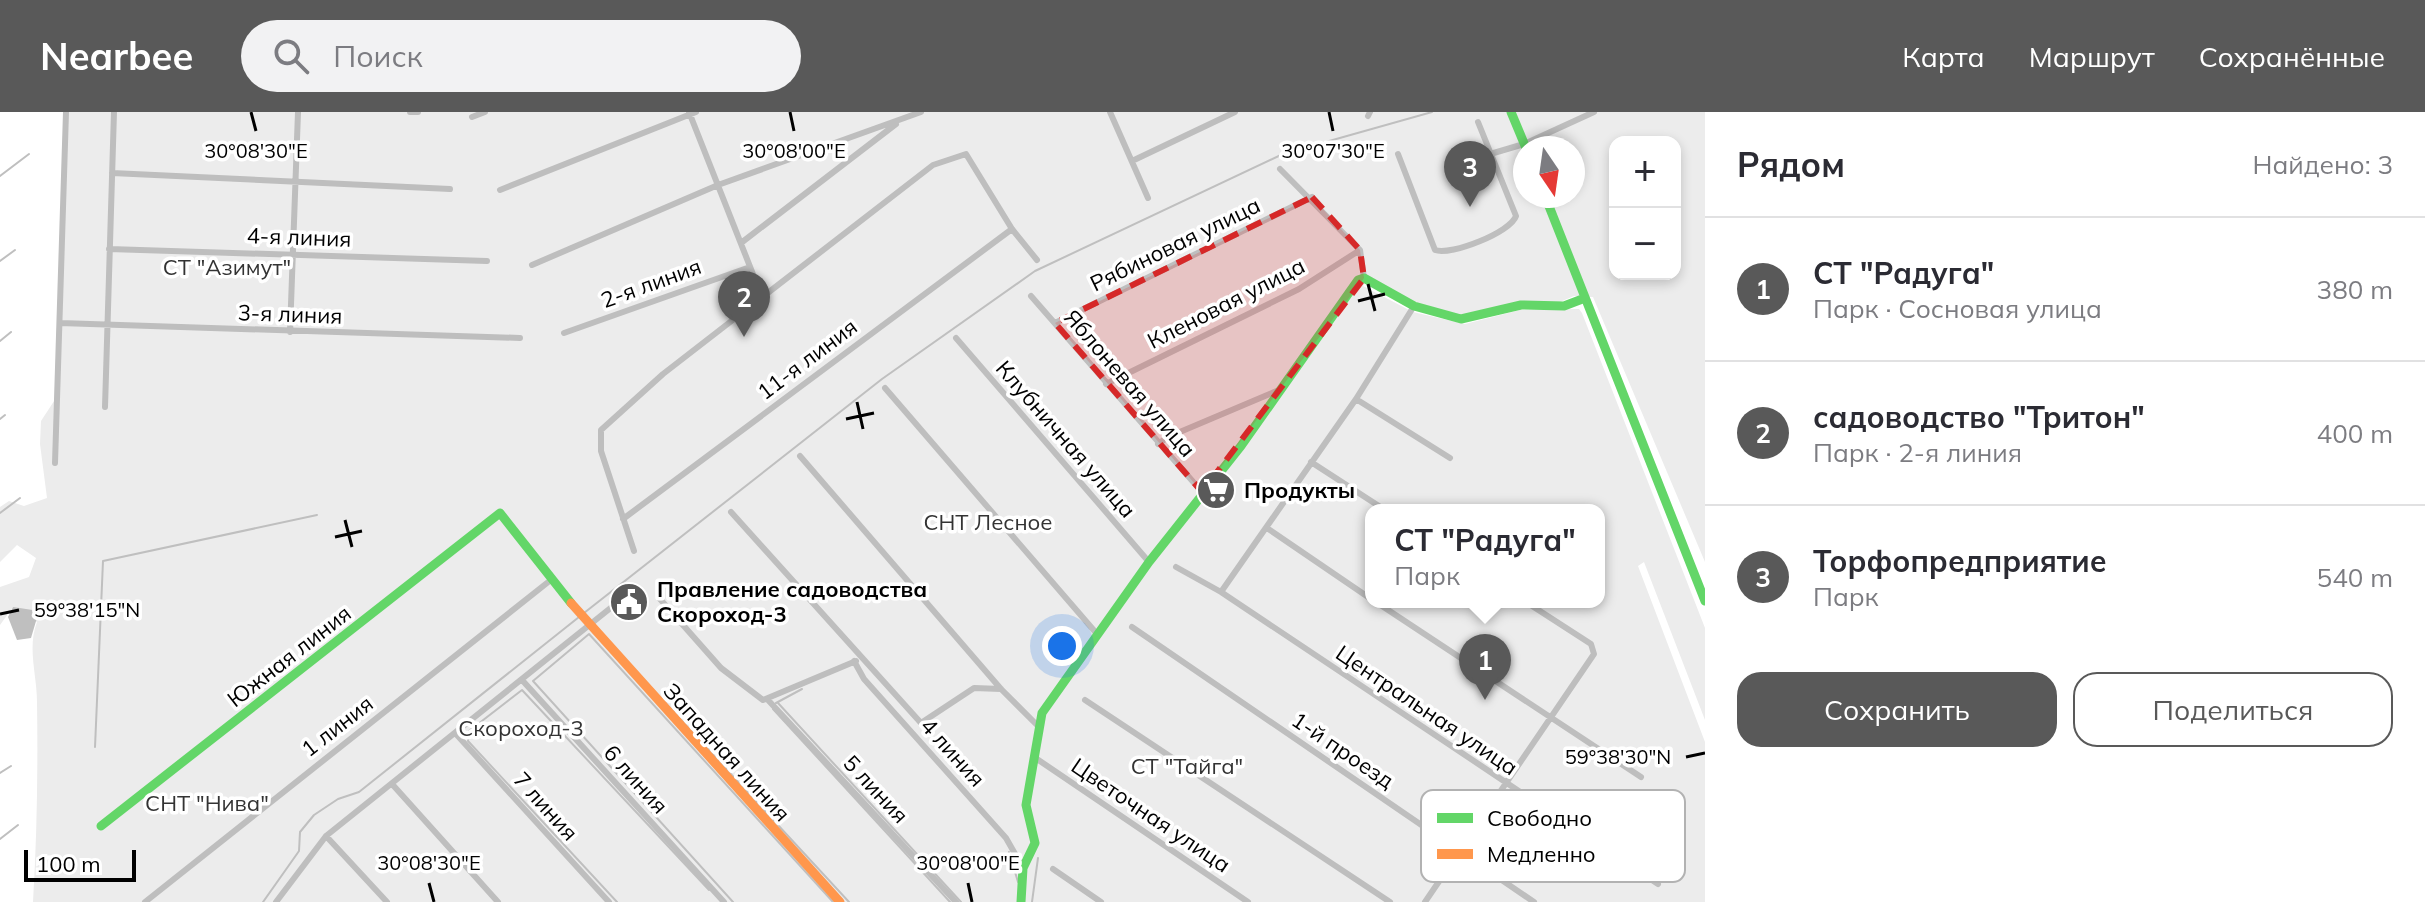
<!DOCTYPE html>
<html lang="ru">
<head>
<meta charset="utf-8">
<style>
	body { margin:0; font-family:Mulish,sans-serif; background:#f2f2f3; color:#2b2b33 }
	.controls { position:absolute; right:24px; top:24px; display:grid; overflow:hidden; border-radius:16px; box-shadow:0 4px 12px #0003 }
	.controls button { width:72px; height:72px; display:grid; place-items:center; padding:0; border:0; border-bottom:2px solid #e1e1e2; background:#fff; color:#2b2b33; font:40px sans-serif }
	.compass { position:absolute; left:1513px; top:24px; width:72px; height:72px; border-radius:50%; background:#fff; box-shadow:0 4px 12px #0003; rotate:167deg }
	.scale { position:absolute; left:24px; bottom:20px; width:112px; box-sizing:border-box; padding-left:8px; border:4px solid #000; border-top:0; font-size:22px; line-height:28px; white-space:nowrap; color:#000; -webkit-text-stroke:6px #fff; paint-order:stroke }
	.you { position:absolute; left:1062px; top:534px; width:28px; height:28px; margin:-20px; border:6px solid #fff; border-radius:50%; background:#1a73e8; box-shadow:0 0 0 12px #1a73e833 }
	.badge { display:grid; place-items:center; width:52px; height:52px; border-radius:50%; background:#595959; color:#fff; font-size:26px; font-weight:700 }
	.pin { position:absolute; translate:-50% -66px; filter:drop-shadow(0 2px 4px #0008) }
	.pin::after { content:''; position:absolute; top:42px; width:28px; height:24px; background:inherit; clip-path:polygon(0 0,100% 0,50% 100%) }
	.popup { position:absolute; left:1365px; top:392px; width:240px; height:104px; box-sizing:border-box; display:grid; place-content:center; border-radius:16px; background:#fff; filter:drop-shadow(0 2px 6px #0005); font-size:26px; white-space:nowrap; color:#7c7c81 }
	.popup b { font-size:30px; color:#2b2b33 }
	.popup::after { content:''; position:absolute; left:50%; top:100%; margin-left:-16px; border:16px solid transparent; border-top-color:#fff }
	.list { margin:0; padding:0; list-style:none }
	h2 { display:flex; justify-content:space-between; align-items:center; height:104px; margin:0; padding:0 32px; font-size:34px }
	h2 small { font-size:26px; font-weight:400; color:#7c7c81 }
	.list li { display:grid; grid-template-columns:52px 1fr auto; gap:24px; align-items:center; box-sizing:border-box; height:144px; padding:0 32px; border-top:2px solid #e1e1e2 }
	.list b { display:block; font-size:30px; white-space:nowrap }
	.list p { margin:0; font-size:26px; white-space:nowrap; color:#7c7c81 }
	.list em { font-size:26px; font-style:normal; color:#7c7c81 }
	.actions { display:flex; gap:16px; padding:24px 32px }
	.actions a { flex:1; padding:18px 0; border:2px solid #595959; border-radius:24px; text-align:center; font-size:28px; color:#595959 }
	.actions .main { background:#595959; color:#fff }
	.icon { flex:none; width:44px; height:44px; fill:none; stroke:currentColor; stroke-width:2; stroke-linecap:round; stroke-linejoin:round }
	.map { position:relative; flex:none; width:1705px; height:790px; overflow:hidden }
	header { display:flex; align-items:center; gap:48px; box-sizing:border-box; height:112px; padding:0 40px; background:#595959; color:#fff }
	header strong { font-size:38px }
	nav { display:flex; gap:44px; margin-inline-start:auto; font-size:28px }
	.search { width:560px; height:72px; background:#f2f2f3; display:flex; align-items:center; gap:20px; box-sizing:border-box; padding:0 28px; border-radius:44px; color:#7c7c81; font-size:30px }
	main { display:flex }
	aside { flex:1; background:#fff }
	.map>svg:first-child { display:block }
	.green { fill:#ececec; fill-rule:evenodd }
	.water { fill:#bfbfbf }
	.lines { fill:none; stroke-linecap:round; stroke-linejoin:round }
	.stream { stroke:#bfbfbf; stroke-width:2 }
	.street { stroke:#bebebe; stroke-width:6 }
	.fast { stroke:#63d668; stroke-width:9 }
	.slow { stroke:#ff974d; stroke-width:9 }
	.marked { fill:#d62828; fill-opacity:0.2; stroke:#d62828; stroke-width:6; stroke-dasharray:16 10; stroke-linejoin:round }
	.ticks { fill:none; stroke:#000; stroke-width:3 }
	.labels { text-anchor:middle; stroke-width:7; stroke-linejoin:round; paint-order:stroke }
	.street-label { font-size:22px; fill:#000; stroke:#fff }
	.park-label { font-size:22px; fill:#333; stroke:#fff }
	.poi-label { font-size:22px; font-weight:bold; fill:#000; stroke:#fff; text-anchor:start }
	.key { fill:#fff; stroke:#b2b2b2; stroke-width:2 }
	.key-label { font-size:22px; fill:#000 }
	.ticks-label { font-size:20px; text-anchor:middle; fill:#000; stroke:#fff; stroke-width:7; stroke-linejoin:round; paint-order:stroke }
</style>
</head>
<body>
<header>
<strong>Nearbee</strong>
<div class="search"><svg class="icon" aria-label="search" viewBox="0 0 24 24"><circle cx="10" cy="10" r="6"/><path d="M15 15l6 6"/></svg>Поиск</div>
<nav><a>Карта</a><a>Маршрут</a><a>Сохранённые</a></nav>
</header>
<main>
<div class="map">
<svg width="1705" height="790" viewBox="0 0 1705 790">
	<rect width="100%" height="100%" fill="#fff"/>
	<path class="green" d="M66,0H1705V450L1593,185L1574,184L1560,190L1464,204L1410,189L1368,167L1363,174L1413,200L1465,212L1520,198L1579,197L1582,201L1705,516V608L1644,450L1638,454L1705,630V790H33C37,723 38,657 37,590C37,563 27,536 37,510L13,495L0,513V475L29,465L36,446L17,433L0,450V395L9,389L24,394L47,386L40,332L41,309L58,283ZM1615,30H1675V162H1643L1629,168L1637,162H1615ZM1525,36H1573V84H1525ZM1371,398H1599V490H1371Z"/>
	<path class="water" d="M13,495L39,499L31,526L17,528L8,505Z"/>
	<g class="lines">
		<path class="stream" d="M0,64L29,42
			M0,149L15,138
			M0,229L11,220
			M0,307L5,303
			M0,401L20,386
			M584,501L882,267L1035,159L1283,42L1432,0
			M621,543L849,790
			M776,591L802,577
			M778,591L961,790
			M773,597L950,790
			M95,635L103,449L317,403
			M0,661L11,654
			M0,727L18,713
			M1009,740L1018,770
			M263,790L299,739L300,720L314,703L338,687L359,680L579,505
			M617,790L468,629L469,619L522,578L709,778
			M733,790L533,569L589,522L833,790
			M1032,790L1038,746"/>
		<path class="street" d="M410,0H418
			M689,0L762,185
			M1110,0L1148,86
			M1368,4L1370,0
			M472,5L485,0
			M1398,42L1435,138C1451,144 1511,120 1516,104L1478,10
			M1132,49L1235,0
			M1460,51L1524,32L1594,0
			M1280,57L1360,138L1364,166
			M112,61L450,77
			M500,78L696,0
			M741,131L896,12
			M109,137L487,149
			M532,153L718,73L921,0
			M1031,184L1202,380
			M60,211L520,226
			M1055,211L1312,85
			M290,220L298,0
			M564,221L750,155
			M956,226L1149,450
			M1106,272L1299,177L1360,138
			M885,276L1097,522
			M1356,287L1450,346
			M105,295L114,0
			M1158,332L1168,325L1279,278
			M800,344L1001,577L1038,614
			M1311,350L1385,398
			M55,351L66,0
			M731,400L921,611L974,576L1001,577
			M623,407L1012,117
			M1267,416L1371,487
			M634,439L601,339V318L663,262L933,53L966,42L1012,117L1037,148
			M1176,455L1221,480L1658,772
			M1221,480L1356,287L1414,194
			M660,487L721,556L763,588L856,549
			M1376,490L1641,665
			M1132,515L1534,790
			M854,549L864,567L1006,726L1023,756
			M522,568L724,790
			M768,588L956,790
			M1085,588L1390,790
			M456,622L609,790
			M1034,645L1248,790
			M392,672L498,790
			M326,724L387,790
			M1053,757L1101,790
			M145,790L552,467
			M276,790L326,724L633,478
			M1425,790L1594,542L1591,532L1526,490"/>
		<path class="fast" d="M1511,0L1526,36
			M1545,84L1705,489
			M101,714L500,401L571,491
			M1021,790L1023,756L1035,731L1026,693L1042,601L1149,450L1241,334L1358,168L1364,166L1414,194L1461,207L1521,193L1564,194L1585,186"/>
		<path class="slow" d="M571,491L840,790"/>
	</g>
	<path class="marked" d="M1312,85L1360,138L1364,166L1202,380L1055,211Z"/>
	<path class="ticks" d="M251,0L256,19M790,0L794,19M1329,0L1333,19M1368,172L1375,199M1358,189L1385,182M857,290L863,317M846,307L874,301M345,408L352,435M335,425L362,419M0,502L19,498M1686,645L1705,641M429,771L434,790M968,771L972,790"/>
	<defs>
		<symbol id="supermarket-disc" viewBox="-11 -11 22 22"><circle r="9.5" fill="#595959" stroke="#fff"/><path d="M-6-5.5h2.5l.6 2H6L4.5 2H-2.5L-4.4-4H-6ZM-1.5 3.2a1.3 1.3 0 1 0 .1 0ZM3 3.2a1.3 1.3 0 1 0 .1 0Z" fill="#fff"/></symbol>
		<symbol id="civic-disc" viewBox="-11 -11 22 22"><circle r="9.5" fill="#595959" stroke="#fff"/><path d="M-.6-6.5H3V-4.5H.6V-3L4-1V1h2V6H-6V1h2V-1L-.6-3ZM-1.2 2.5V6h2.4V2.5Z" fill="#fff"/></symbol>
	</defs>
	<g fill-rule="evenodd">
		<use href="#supermarket-disc" x="1194" y="356" width="44" height="44"/>
		<use href="#civic-disc" x="607" y="468" width="44" height="44"/>
	</g>
	<g class="labels">
		<g class="street-label">
			<text transform="translate(299 125) rotate(2)" y="8">4-я линия</text>
			<text transform="translate(1175 132) rotate(-26)" y="8">Рябиновая улица</text>
			<text transform="translate(651 171) rotate(-20)" y="8">2-я линия</text>
			<text transform="translate(1226 191) rotate(-27)" y="8">Кленовая улица</text>
			<text transform="translate(290 202) rotate(2)" y="8">3-я линия</text>
			<text transform="translate(807 247) rotate(-37)" y="8">11-я линия</text>
			<text transform="translate(1130 271) rotate(49)" y="8">Яблоневая улица</text>
			<text transform="translate(1066 327) rotate(49)" y="8">Клубничная улица</text>
			<text transform="translate(289 544) rotate(-38)" y="8">Южная линия</text>
			<text transform="translate(1427 598) rotate(34)" y="8">Центральная улица</text>
			<text transform="translate(337 614) rotate(-38)" y="8">1 линия</text>
			<text transform="translate(1343 638) rotate(34)" y="8">1-й проезд</text>
			<text transform="translate(727 640) rotate(48)" y="8">Западная линия</text>
			<text transform="translate(953 640) rotate(48)" y="8">4 линия</text>
			<text transform="translate(636 667) rotate(48)" y="8">6 линия</text>
			<text transform="translate(876 677) rotate(47)" y="8">5 линия</text>
			<text transform="translate(546 694) rotate(48)" y="8">7 линия</text>
			<text transform="translate(1151 703) rotate(34)" y="8">Цветочная улица</text>
		</g>
		<g class="park-label">
			<text x="227" y="163">СТ "Азимут"</text>
			<text x="988" y="418">СНТ Лесное</text>
			<text x="521" y="624">Скороход-3</text>
			<text x="1187" y="662">СТ "Тайга"</text>
			<text x="207" y="699">СНТ "Нива"</text>
		</g>
		<g class="poi-label">
			<text x="1244" y="386">Продукты</text>
			<text x="657" y="485">Правление садоводства<tspan x="657" dy="25">Скороход-3</tspan></text>
		</g>
	</g>
	<rect x="1421" y="678" width="264" height="92" rx="12" class="key"/>
	<rect x="1437" y="701" width="36" height="10" fill="#63d668"/>
	<rect x="1437" y="737" width="36" height="10" fill="#ff974d"/>
	<g class="key-label">
		<text x="1487" y="714">Свободно</text>
		<text x="1487" y="750">Медленно</text>
	</g>
	<g class="ticks-label">
		<text x="256" y="46">30°08'30"E</text>
		<text x="794" y="46">30°08'00"E</text>
		<text x="1333" y="46">30°07'30"E</text>
		<text x="87" y="505">59°38'15"N</text>
		<text x="1618" y="652">59°38'30"N</text>
		<text x="429" y="758">30°08'30"E</text>
		<text x="968" y="758">30°08'00"E</text>
	</g>
</svg>
<div class="controls">
<button>+</button>
<button>−</button>
</div>
<svg class="compass" viewBox="-18 -18 36 36"><path d="M0-13l5 13h-10z" fill="#e53935"/><path d="M0 13l5-13h-10z" fill="#7c7c81"/></svg>
<div class="scale">100 m</div>
<div class="you"></div>
<div class="pin badge" style="left:1485px;top:588px">1</div>
<div class="popup"><b>СТ &quot;Радуга&quot;</b>Парк</div>
<div class="pin badge" style="left:744px;top:225px">2</div>
<div class="pin badge" style="left:1470px;top:95px">3</div>
</div>
<aside>
<h2>Рядом<small>Найдено: 3</small></h2>
<ul class="list">
<li><span class="badge">1</span><div><b>СТ &quot;Радуга&quot;</b><p>Парк · Сосновая улица</p></div><em>380 m</em></li>
<li><span class="badge">2</span><div><b>садоводство &quot;Тритон&quot;</b><p>Парк · 2-я линия</p></div><em>400 m</em></li>
<li><span class="badge">3</span><div><b>Торфопредприятие</b><p>Парк</p></div><em>540 m</em></li>
</ul>
<div class="actions"><a class="main">Сохранить</a><a>Поделиться</a></div>
</aside>
</main>
</body>
</html>
